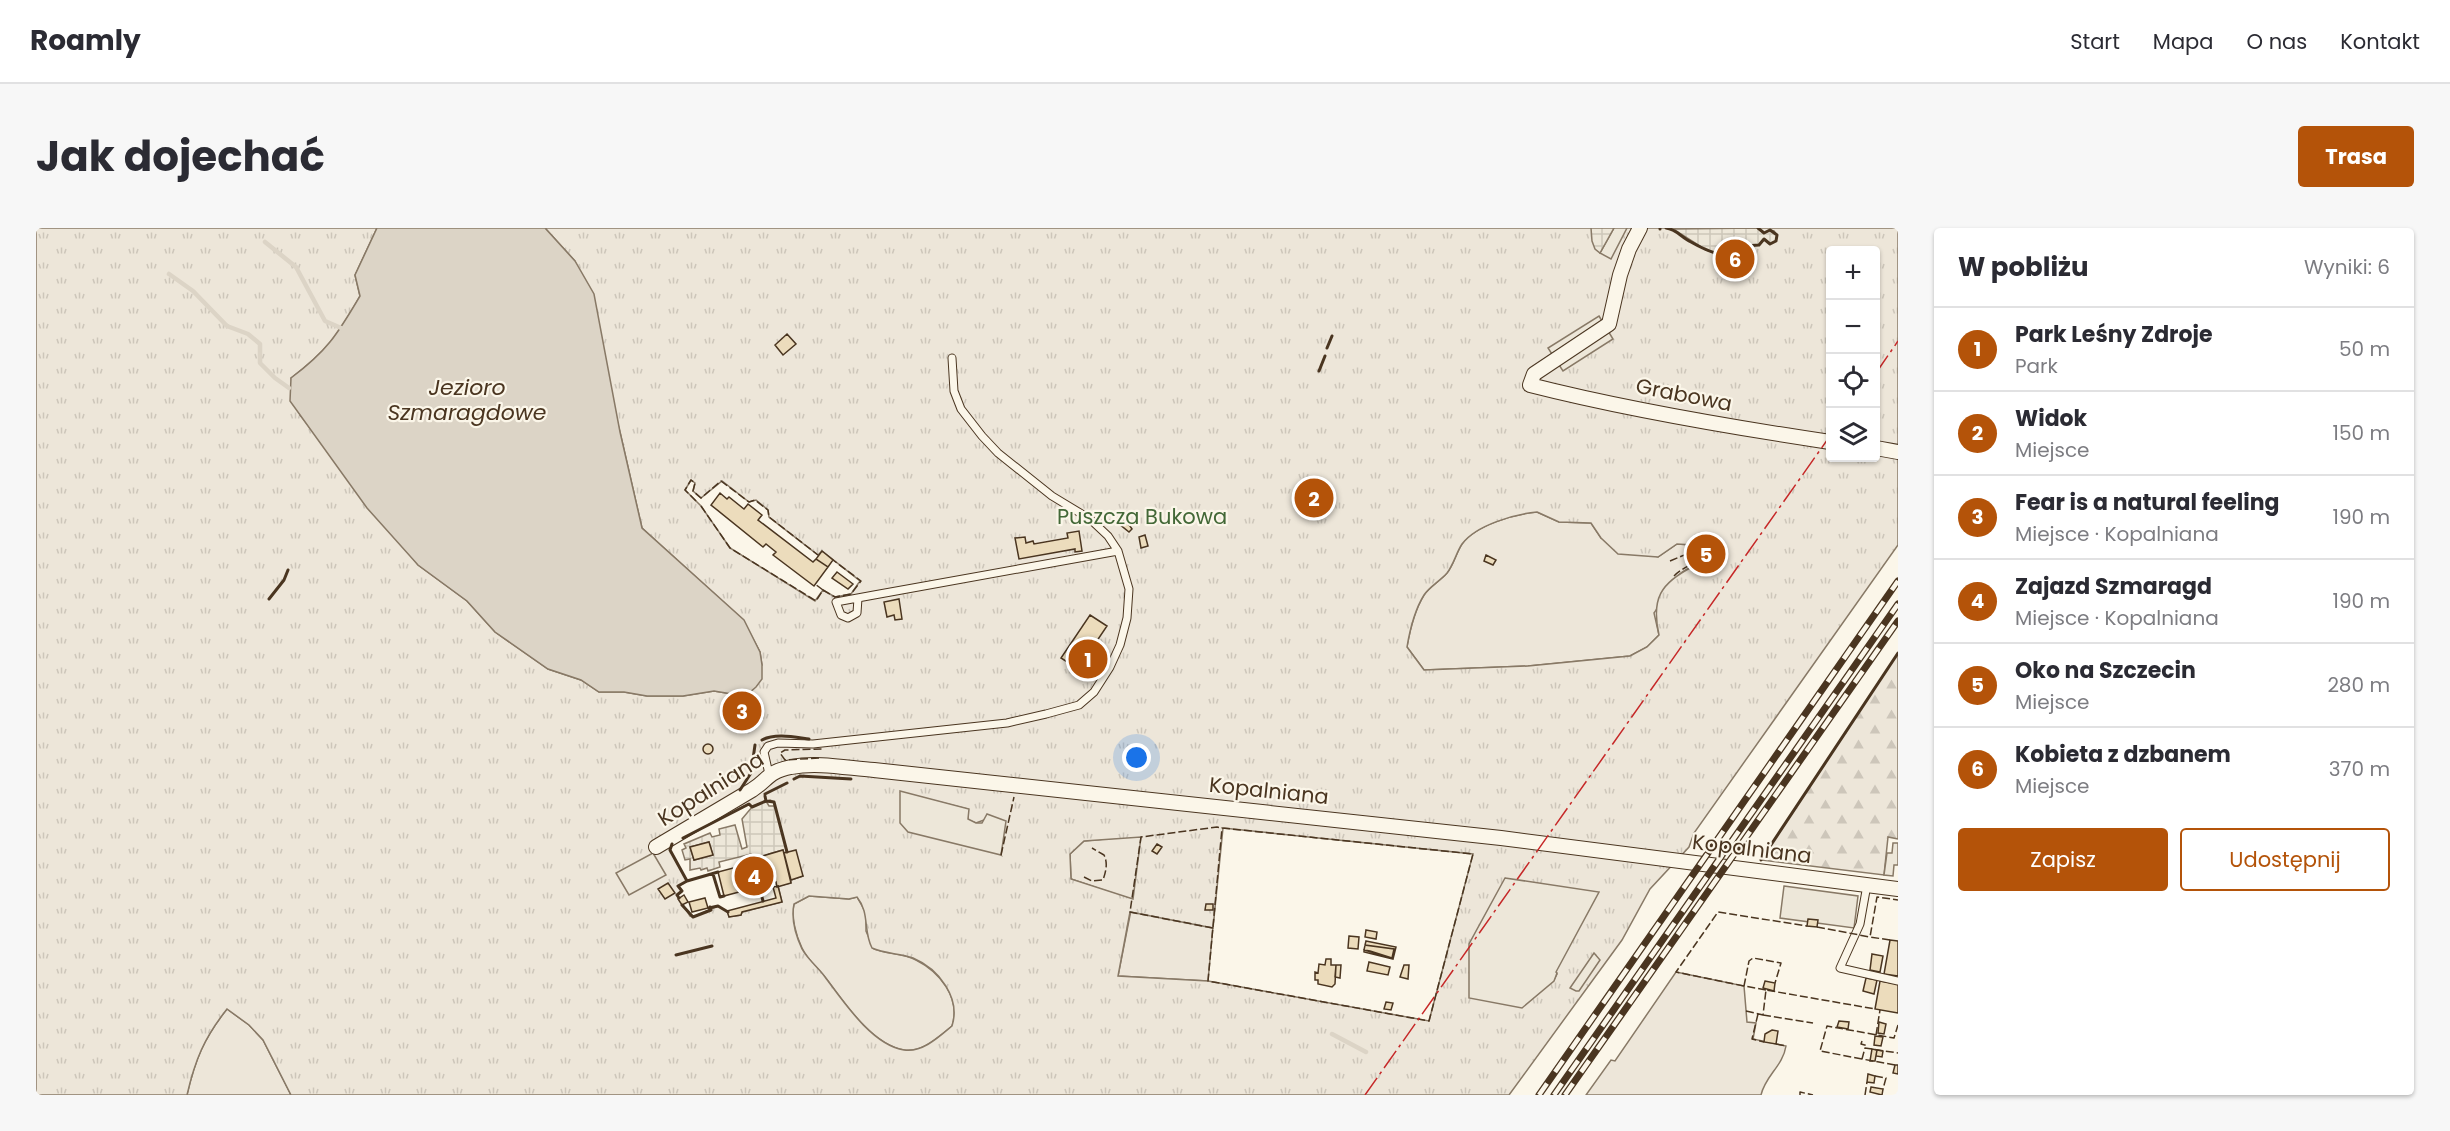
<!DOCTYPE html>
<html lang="pl">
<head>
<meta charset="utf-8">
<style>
	body { margin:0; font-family:Poppins,sans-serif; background:#f7f7f7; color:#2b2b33 }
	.controls { position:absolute; right:18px; top:18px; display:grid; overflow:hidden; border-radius:6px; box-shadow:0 2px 4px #0004 }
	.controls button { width:54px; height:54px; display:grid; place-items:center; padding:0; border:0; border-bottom:2px solid #e1e1e2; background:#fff; color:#2b2b33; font:30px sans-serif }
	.you { position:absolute; left:1101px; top:530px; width:21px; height:21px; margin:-15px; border:4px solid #fff; border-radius:50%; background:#1a73e8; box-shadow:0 0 0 9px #1a73e833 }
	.badge { display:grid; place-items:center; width:39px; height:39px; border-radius:50%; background:#b45309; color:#fff; font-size:20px; font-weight:700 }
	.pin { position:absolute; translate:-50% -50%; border:3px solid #fff; box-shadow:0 2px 6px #0006 }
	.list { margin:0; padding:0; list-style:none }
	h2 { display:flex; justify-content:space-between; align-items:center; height:78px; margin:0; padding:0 24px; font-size:26px }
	h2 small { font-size:20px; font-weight:400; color:#7c7c81 }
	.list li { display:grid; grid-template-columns:39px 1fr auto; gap:18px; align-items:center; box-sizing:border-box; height:84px; padding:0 24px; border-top:2px solid #e1e1e2 }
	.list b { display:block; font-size:22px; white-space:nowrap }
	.list p { margin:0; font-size:20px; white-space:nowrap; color:#7c7c81 }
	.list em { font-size:20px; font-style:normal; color:#7c7c81 }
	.actions { display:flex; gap:12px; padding:18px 24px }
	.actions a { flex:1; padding:14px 0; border:2px solid #b45309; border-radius:6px; text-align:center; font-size:21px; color:#b45309 }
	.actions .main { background:#b45309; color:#fff }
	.icon { flex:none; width:33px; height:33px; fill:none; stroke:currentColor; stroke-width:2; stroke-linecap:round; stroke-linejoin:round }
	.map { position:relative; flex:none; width:1862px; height:867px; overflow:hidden; border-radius:6px }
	header { display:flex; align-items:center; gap:36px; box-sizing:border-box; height:84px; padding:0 30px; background:#fff; border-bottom:2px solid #e1e1e2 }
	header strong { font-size:28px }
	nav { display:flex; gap:33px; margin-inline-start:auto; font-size:21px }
	.intro { display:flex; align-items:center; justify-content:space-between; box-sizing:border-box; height:144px; padding:0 36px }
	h1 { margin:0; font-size:42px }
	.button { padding:15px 27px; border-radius:6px; background:#b45309; color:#fff; font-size:21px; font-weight:700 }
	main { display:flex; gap:36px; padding:0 36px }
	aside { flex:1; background:#fff; border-radius:6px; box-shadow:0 2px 4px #0004 }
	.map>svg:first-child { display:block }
	.grass { fill:#ede6d9; stroke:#887966; stroke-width:1.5 }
	.forest { fill:url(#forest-firs); stroke:#887966; stroke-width:1.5 }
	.park { fill:url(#park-tufts); stroke:#887966; stroke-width:1.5; fill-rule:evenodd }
	.parking { fill:#ede7d9; stroke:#887966; stroke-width:1.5 }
	.plaza { fill:url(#plaza-grid); stroke:#887966; stroke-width:1.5; fill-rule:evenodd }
	.water { fill:#dcd4c6; stroke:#887966; stroke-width:1.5 }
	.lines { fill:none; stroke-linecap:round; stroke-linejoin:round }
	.stream { stroke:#dcd4c6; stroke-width:4.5 }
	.building { fill:#ecdcbc; stroke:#4a3520; stroke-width:1.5 }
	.lane-casing { stroke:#4a3520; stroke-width:9 }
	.street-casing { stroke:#4a3520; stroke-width:16 }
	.lane { stroke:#fbf6e9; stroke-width:7 }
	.street { stroke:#fbf6e9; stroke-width:14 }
	.rail-casing { stroke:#4a3520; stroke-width:7 }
	.rail { stroke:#fbf6e9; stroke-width:4.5; stroke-dasharray:14; stroke-linecap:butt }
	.fence { stroke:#4a3520; stroke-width:1.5; stroke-dasharray:8 3; stroke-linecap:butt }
	.wall { stroke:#4a3520; stroke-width:3 }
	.power { stroke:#c62828; stroke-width:1.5; stroke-dasharray:21 4.5 3 4.5; stroke-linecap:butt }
	.labels { text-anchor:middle; stroke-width:4.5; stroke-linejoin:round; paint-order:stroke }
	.street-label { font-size:21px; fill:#4a3520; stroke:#fbf6e9 }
	.park-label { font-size:21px; fill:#436837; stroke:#fbf6e9 }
	.water-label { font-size:22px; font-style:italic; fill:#4a3520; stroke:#fbf6e9 }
</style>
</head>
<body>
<header>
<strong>Roamly</strong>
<nav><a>Start</a><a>Mapa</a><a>O nas</a><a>Kontakt</a></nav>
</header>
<div class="intro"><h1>Jak dojechać</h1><a class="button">Trasa</a></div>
<main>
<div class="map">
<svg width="1862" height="867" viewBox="0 0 1862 867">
	<defs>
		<pattern id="forest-firs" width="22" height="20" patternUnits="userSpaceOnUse" patternTransform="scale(1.5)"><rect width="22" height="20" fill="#ede6d9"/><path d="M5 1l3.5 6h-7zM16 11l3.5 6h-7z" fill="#cdc6ba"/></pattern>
		<pattern id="park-tufts" width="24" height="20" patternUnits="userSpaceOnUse" patternTransform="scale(1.5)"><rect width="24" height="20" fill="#ede6d9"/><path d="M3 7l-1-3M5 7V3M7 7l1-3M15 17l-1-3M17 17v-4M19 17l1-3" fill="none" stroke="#cdc6ba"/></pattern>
		<pattern id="plaza-grid" width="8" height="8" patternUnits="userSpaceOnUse" patternTransform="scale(1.5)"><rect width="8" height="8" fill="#ede7d9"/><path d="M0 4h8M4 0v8" fill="none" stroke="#cdc7ba"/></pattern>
	</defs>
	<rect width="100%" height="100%" fill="#fbf6e9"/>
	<path class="grass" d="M1501,284L1523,294L1555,295L1565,310L1622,329L1641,316L1673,318L1675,324C1671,338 1655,336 1645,345C1636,353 1625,375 1618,385L1623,407L1611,419L1594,428L1492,438L1388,442L1371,419C1374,401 1378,383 1388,367C1393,359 1404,353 1411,345C1418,336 1420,325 1426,316C1440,297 1479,286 1501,284Z
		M1186,600L1172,753L1082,748L1097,672L1035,651L1034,626L1048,613Z
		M773,668L813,671L821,669L830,685V703L838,721C852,726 867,725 880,732C904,744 925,770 916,798C903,808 886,825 868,822C835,817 808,773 789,749C781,739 772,732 766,720C760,708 755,689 758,676Z
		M1640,744L1708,758L1711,794L1720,795L1717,811L1750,818C1747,838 1729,848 1725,867H1550L1575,832L1579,833Z
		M191,781L213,797L227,812L255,867H151C159,832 168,810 191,781Z"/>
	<path class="forest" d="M1862,425V611L1852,609L1848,647L1725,632Z"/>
	<path class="park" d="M0,0H341L319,47L324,68C302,107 291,123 255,150L264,187L382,337L431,373L459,404L512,441L545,452L563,464H588L611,468H647L678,463L696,466L726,437L724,424L707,392L606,300L584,204L539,33L509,0H1862V317L1658,605L1653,619L1614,661L1586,712L1473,867H255L227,812L213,797L191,781C168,810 159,832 151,867H0ZM1794,22H1840V230H1794ZM655,252L659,255L657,263L665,270L686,253L713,274L720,272L732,282L733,289L782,327L786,323L824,353L815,366L799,369L787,362L779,373L694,320L665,278L649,262ZM1501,284L1523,294L1555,295L1565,310L1582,326L1622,329L1641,316L1672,318L1675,324C1673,332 1666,335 1658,338C1624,355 1615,371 1623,407L1611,419L1594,428L1492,438L1388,442L1371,419C1374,401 1378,383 1388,367C1393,359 1404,353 1411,345C1418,336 1420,325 1426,316C1440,297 1479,286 1501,284ZM864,564L932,581V592L940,595L948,592L965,627ZM734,572L738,574L751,624L767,648L755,652V655L742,658L746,674L706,684L705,687L693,689L692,684L682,678L657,689L654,688L641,667L646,663L643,658L651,653L634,622L636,616L712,576L716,579ZM1187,600L1437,626L1393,793L1172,753L1082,748L1094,684L1177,700ZM1105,609L1097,671L1035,651L1034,626L1048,613ZM1469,650L1521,746L1518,752H1516ZM773,668L813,671L821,669C834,685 827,703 836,720C849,726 863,725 877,730C903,741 925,770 916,798C903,809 886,825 868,822C836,817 807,773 789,749C782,739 772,732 766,721C760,708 755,690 758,676Z"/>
	<path class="parking" d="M1578,0H1591L1575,31L1564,25Z
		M1563,88L1577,111L1527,143L1512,120Z
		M864,563L933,581L932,591L940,595H946L951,586L970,593L965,627L872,604L864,595Z
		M1857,615H1862V637H1858L1857,648L1848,647L1851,625H1856Z
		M617,625L630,647L593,667L580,645Z
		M1469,650L1563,664L1520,744L1521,745L1518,753L1486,780L1433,770V716Z
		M1748,658L1822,668L1818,700L1744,690Z
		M1558,725L1564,732L1543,763H1540L1534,760Z"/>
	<path class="plaza" d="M1555,0H1578L1564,25L1559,21L1556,13Z
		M1722,0L1728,5L1734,2L1738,3L1741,7L1740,13L1734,16L1728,12L1723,17L1709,18L1701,24L1705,32L1696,36L1692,28L1670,22L1637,1Z
		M730,573L733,578H739L751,624L748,625L747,622L733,626L719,633L715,626L683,634L684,639L672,643L671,640L665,642L664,640L654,642V631L649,632L646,622L650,620L648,616L674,605L676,609L684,607L683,601L699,597L706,621L711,619L706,591L716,579ZM673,614L677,627L658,632L654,619Z"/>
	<path class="water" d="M341,0H509L539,33L558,66L584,204L606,300L708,392L724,424L726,437V451L720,459L713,465L696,466L678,463L647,468H611L588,464H563L545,452L512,441L459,404L431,373L382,337L331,280L254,173L255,150C291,123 301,107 324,68L319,47Z"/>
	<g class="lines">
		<path class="stream" d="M229,14L260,39L289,93L305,100
			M133,46L157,63L191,98L212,106L224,116V135L239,150L253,160
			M1296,806L1330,824"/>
	</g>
	<path class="building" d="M751,106L760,116L747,127L739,117Z
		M684,265L691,271L693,269L708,281L712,276L726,287L722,292L777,334L780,331L792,339L778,358L737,327L740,324L730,316L727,319L675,277Z
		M1085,291L1094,298L1096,301L1093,304L1082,295Z
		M1043,303L1046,323L1039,324V321L983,331L979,310L989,309L990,315L997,313L998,316L1032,310L1031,305Z
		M1109,307L1112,318L1105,320L1103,309Z
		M786,323L797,332L792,339L780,331Z
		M1450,327L1460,332L1457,337L1448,333Z
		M801,344L817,356L812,361L796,350Z
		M863,371L866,391L859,392L858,387L851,389L848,374Z
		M1054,387L1071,398L1042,441L1025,430Z
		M667 521a5 5 0 1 1 10 0a5 5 0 1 1-10 0Z
		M673,614L677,627L658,632L654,619Z
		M1121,616L1126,619L1121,626L1116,623Z
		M747,622L755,655L741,659L740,654L688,668L682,644L724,633L723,629Z
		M760,622L767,648L755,652L748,625Z
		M632,655L639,665L629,671L622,661Z
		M737,659L742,658L746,674L706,684L705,687L693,689L691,683L740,670Z
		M648,667L652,674L646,677L642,671Z
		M669,670L672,680L656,684L653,674Z
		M1170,676H1177V682H1169Z
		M1772,691L1782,692L1781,699L1771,698Z
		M1330,702L1341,704L1340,711L1329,709Z
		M1313,708L1323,709L1322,721L1312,720Z
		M1854,712L1862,713V748L1848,746Z
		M1330,713L1360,719L1357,731L1328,724V722L1334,723L1356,730L1358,721L1329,717Z
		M1329,717L1358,721L1356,730L1328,722Z
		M1836,726L1847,728L1844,744L1834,742Z
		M1290,731H1295V737H1300L1299,756L1296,759L1282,756V752H1279V744L1282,745L1283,736L1289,737Z
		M1333,734L1354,739L1352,747L1331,743Z
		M1300,737H1305L1304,750L1299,749Z
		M1368,737H1373L1372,751L1364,749Z
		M1830,750L1841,752L1838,766L1827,763Z
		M1729,753L1739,755L1738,763L1727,760Z
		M1844,753L1862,756V785L1839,781Z
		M1350,774L1357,775L1355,782L1348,781Z
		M1803,793L1813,794L1812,801L1801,799Z
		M1843,794L1850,796L1848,806L1842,805Z
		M1736,802L1742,803L1740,816L1728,814L1729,806Z
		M1839,808L1847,809L1845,818L1838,817Z
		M1836,821L1841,822L1839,833H1834Z
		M1841,822L1847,823L1846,829L1840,828Z
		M1859,837H1862V846L1857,845Z
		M1832,846L1839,848L1838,855L1831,854Z
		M1835,859L1847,861L1846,867L1834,864Z"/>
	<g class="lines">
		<defs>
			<path id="lane" d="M822,370L821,385L812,390L805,387L800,374L838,367L1082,323
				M733,546L728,524L732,518L742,515L777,516L971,495L1010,486L1043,477L1058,464L1074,439L1084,417L1091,390L1093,361L1082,323L1072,308L1054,291L1016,268L962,225L946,208L925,181L918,163L916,130
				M1831,657L1824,696L1804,740L1862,753"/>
			<path id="street" d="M1604,0L1593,21L1584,47L1573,96L1498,146L1494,157C1592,182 1694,199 1794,214
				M1840,220L1862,224
				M620,619C652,600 684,581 716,562C733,551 731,544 755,539C782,534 811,540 838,542L1465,610L1862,661"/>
		</defs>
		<use href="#lane" class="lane-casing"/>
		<use href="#street" class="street-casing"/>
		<use href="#lane" class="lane"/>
		<use href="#street" class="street"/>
		<defs>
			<path id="rail" d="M1503,867L1862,353
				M1518,867L1862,376
				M1529,867L1862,393"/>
		</defs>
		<use href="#rail" class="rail-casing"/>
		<use href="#rail" class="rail"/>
		<path class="fence" d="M660,273L649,262L655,252L659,255L657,263L665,270L685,253L713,274L719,272L732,282L733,289L782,327
			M665,278L694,320L780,373L787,362L779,356
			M1634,333L1665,320L1670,321L1672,326C1663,335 1649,337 1638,348
			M787,362L799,369L815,366L825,353L797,332
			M783,530L749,532L744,525L749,522L786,521
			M1186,600L1437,626L1393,793L1172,753Z
			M965,627L978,569
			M1048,649L1056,653L1067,652C1070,643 1072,635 1068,627L1056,620
			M1781,699L1834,709
			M1177,700L1094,684L1105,609L1181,599L1186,600
			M1854,712L1834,709L1841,669L1862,672
			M1708,758L1640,744L1682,684L1771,698
			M1730,762L1708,758L1713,733L1717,730L1745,735L1739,755
			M1710,783L1727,787L1730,762L1839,781
			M1722,786L1716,811L1728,814
			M1727,787L1777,795
			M1840,807L1844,782
			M1826,813L1825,816L1832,818
			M1740,816L1750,818
			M1826,831L1784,823L1791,798L1858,810L1862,797
			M1859,837L1826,831L1829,820L1862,825
			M1839,848L1850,850L1847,861
			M1764,867V864L1777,867
			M1829,867L1831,854"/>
		<path class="wall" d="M1630,0C1640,1 1645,9 1655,14C1667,21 1678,26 1692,28L1696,36L1705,32L1701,24L1709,18L1723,17L1728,11L1734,16L1740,13L1741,7L1734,2L1728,5L1722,0
			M1624,1V0
			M1291,120L1296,108
			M1283,143L1289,128
			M233,371L248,352L252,342
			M726,512C739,505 758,509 773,511
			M758,551L764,548L815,551
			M704,562L715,545L719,517
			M729,566L751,555
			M729,568L730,573L738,574L751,624
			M647,610L713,576L716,579L730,573
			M636,616L634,622L651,653L682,644
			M1725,632L1862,425
			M677,646L684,669L688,668
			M643,670L641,667L646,663L642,658L651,653
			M727,673L724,662L737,659
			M646,677L657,689L675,682L674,679
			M673,680L682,678L692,684
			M640,727L676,718"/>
		<path class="power" d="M1840,145L1862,113
			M1329,867L1794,208"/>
	</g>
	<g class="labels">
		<g class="street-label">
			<text transform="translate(1648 167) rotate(11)" y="7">Grabowa</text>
			<text transform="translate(675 561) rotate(-32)" y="7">Kopalniana</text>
			<text transform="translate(1233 563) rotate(6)" y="7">Kopalniana</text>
			<text transform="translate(1716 621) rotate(7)" y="7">Kopalniana</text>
		</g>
		<g class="park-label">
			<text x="1106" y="296">Puszcza Bukowa</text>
		</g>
		<g class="water-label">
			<text x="431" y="167">Jezioro<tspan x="431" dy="25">Szmaragdowe</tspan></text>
		</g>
	</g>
</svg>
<div class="controls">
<button>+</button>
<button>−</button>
<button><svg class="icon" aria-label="locate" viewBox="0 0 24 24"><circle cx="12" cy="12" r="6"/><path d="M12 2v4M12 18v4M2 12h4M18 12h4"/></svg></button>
<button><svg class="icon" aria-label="layers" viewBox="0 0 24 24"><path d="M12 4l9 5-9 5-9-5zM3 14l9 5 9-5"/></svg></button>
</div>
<div class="you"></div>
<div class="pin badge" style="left:1052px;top:431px">1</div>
<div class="pin badge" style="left:1278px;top:270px">2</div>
<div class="pin badge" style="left:706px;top:483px">3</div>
<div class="pin badge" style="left:718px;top:648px">4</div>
<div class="pin badge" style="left:1670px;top:326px">5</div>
<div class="pin badge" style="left:1699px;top:31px">6</div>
</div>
<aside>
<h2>W pobliżu<small>Wyniki: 6</small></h2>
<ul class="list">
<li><span class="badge">1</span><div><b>Park Leśny Zdroje</b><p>Park</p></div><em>50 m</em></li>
<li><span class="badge">2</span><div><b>Widok</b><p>Miejsce</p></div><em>150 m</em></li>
<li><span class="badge">3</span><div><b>Fear is a natural feeling</b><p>Miejsce · Kopalniana</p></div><em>190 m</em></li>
<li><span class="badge">4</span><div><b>Zajazd Szmaragd</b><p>Miejsce · Kopalniana</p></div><em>190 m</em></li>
<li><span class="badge">5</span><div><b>Oko na Szczecin</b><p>Miejsce</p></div><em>280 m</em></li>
<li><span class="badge">6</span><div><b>Kobieta z dzbanem</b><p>Miejsce</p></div><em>370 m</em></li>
</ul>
<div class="actions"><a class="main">Zapisz</a><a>Udostępnij</a></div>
</aside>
</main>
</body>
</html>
